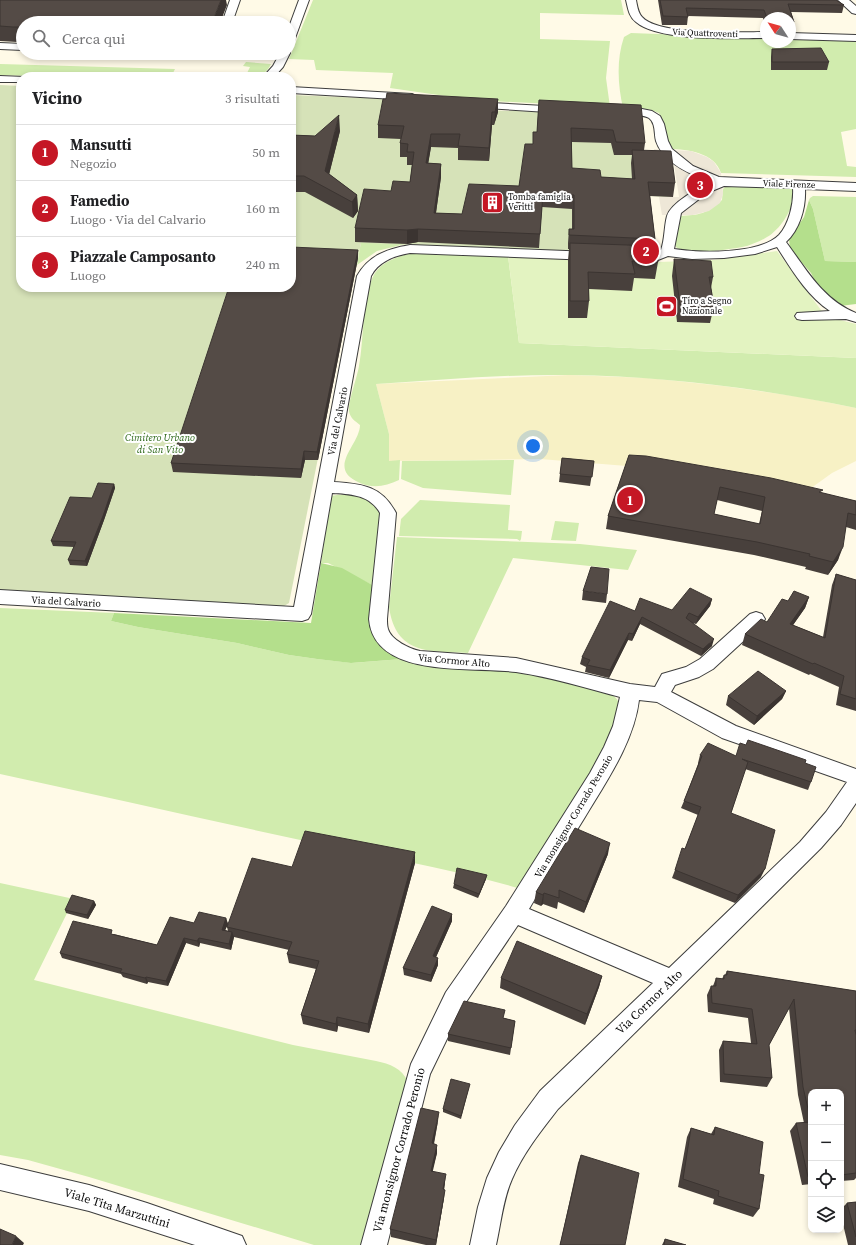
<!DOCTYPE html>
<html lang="it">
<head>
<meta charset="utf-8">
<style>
	body { margin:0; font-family:"Source Serif 4",serif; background:#f2f2f2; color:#202124 }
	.controls { position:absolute; right:12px; bottom:12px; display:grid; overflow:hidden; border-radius:8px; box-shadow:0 2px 6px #0003 }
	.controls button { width:36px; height:36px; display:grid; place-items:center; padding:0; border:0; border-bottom:1px solid #e0e0e0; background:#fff; color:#202124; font:20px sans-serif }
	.compass { position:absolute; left:760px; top:12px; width:36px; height:36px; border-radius:50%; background:#fff; box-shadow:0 2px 6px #0003; rotate:306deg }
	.you { position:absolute; left:533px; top:446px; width:14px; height:14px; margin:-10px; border:3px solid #fff; border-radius:50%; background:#1a73e8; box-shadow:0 0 0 6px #1a73e833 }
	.badge { display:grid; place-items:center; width:26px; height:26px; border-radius:50%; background:#c51725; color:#fff; font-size:13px; font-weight:700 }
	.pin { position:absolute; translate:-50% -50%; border:2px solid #fff; box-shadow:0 1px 4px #0006 }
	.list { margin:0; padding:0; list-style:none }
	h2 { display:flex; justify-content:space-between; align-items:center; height:52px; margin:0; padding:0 16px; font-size:17px }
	h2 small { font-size:13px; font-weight:400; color:#757577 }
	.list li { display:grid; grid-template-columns:26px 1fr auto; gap:12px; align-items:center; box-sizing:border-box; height:56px; padding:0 16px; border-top:1px solid #e0e0e0 }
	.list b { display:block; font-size:15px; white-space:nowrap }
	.list p { margin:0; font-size:13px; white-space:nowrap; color:#757577 }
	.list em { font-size:13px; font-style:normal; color:#757577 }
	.icon { flex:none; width:22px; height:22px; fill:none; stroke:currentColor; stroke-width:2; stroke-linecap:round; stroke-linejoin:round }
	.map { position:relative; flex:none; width:856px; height:1245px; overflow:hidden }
	.search { position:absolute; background:#fff; box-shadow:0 2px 6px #0003; left:16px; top:16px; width:280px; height:44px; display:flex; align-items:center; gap:10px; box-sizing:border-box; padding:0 14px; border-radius:22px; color:#757577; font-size:15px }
	.panel { position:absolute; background:#fff; box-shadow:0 2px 6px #0003; left:16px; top:72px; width:280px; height:220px; border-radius:16px }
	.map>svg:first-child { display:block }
	.farmland { fill:#f7f1c5 }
	.green { fill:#d1ecae }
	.forest { fill:#b4df8c }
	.cemetery { fill:#d6e2b8 }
	.pitch { fill:#e3f3c1 }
	.plaza { fill:#eee7d7 }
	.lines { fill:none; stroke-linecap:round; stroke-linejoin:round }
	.minor-casing { stroke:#3d3d3d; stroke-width:2 }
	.minor { fill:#fff; fill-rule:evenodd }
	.wall { fill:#48403c; fill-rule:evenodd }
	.shaded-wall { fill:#3b3431 }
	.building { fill:#544b46; stroke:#3b3431; fill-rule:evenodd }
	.labels { text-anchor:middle; stroke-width:4; stroke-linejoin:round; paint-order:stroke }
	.far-street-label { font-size:9px; fill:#0a0a0a; stroke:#fff }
	.far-poi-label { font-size:9px; fill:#0a0a0a; stroke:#fff; text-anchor:start }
	.street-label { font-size:10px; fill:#0a0a0a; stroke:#fff }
	.park-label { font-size:10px; font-style:italic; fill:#2a6616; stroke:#fff }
	.near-street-label { font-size:12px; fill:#0a0a0a; stroke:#fff }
</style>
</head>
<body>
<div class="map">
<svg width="856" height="1245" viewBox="0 0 856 1245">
	<rect width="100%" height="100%" fill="#fffae7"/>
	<path class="farmland" d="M569,375L648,378L723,386L801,397L856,408V461L832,473L807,491L627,466L540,459L389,461V434L376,384Z"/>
	<path class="green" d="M313,0H621L624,15L540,13V39L610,41L606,78L610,107L473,100L390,88L393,73L316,70L314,60L289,59Z
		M631,33L766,38V42H790V38L856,40V129L841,132L847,166L856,167V177L721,173C715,153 687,149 670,149L659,113L648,109L623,108C618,86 616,60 624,37Z
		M246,62L271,64C264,81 244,77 229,77L231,72L247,73L250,67L243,66Z
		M0,64L175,69L171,77H182H59L0,75Z
		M726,186L791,187L793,188C797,205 781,229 767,237C761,241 753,244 747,246C733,249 684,257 675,246L680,216C700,215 706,214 722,200L723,189Z
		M813,196L856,197V262L825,261L813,209L809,200L810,198Z
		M361,242L405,244L377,251L357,265Z
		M412,253L508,256L519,343L856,358V408C762,389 666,376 570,375C506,374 441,380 376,384L389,434V461L400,460L399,480C386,486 374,489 360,483C325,468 360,445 360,425C355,421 350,418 349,411C348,401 357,378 359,366C364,341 362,294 375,273C384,260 398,257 412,253Z
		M514,460L511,495L423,488L401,479L402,461Z
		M337,495C355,494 373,497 380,514L374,586L328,563H321L331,496Z
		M420,500L510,505L508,530L522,531L521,539L520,541L517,539L399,536L401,519Z
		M555,521L579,523L576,541L551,540Z
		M397,537L580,544L637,550L628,570L513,558L468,653C429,651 396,655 389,607Z
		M0,608L114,613L111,621L138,627L237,643L289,655L317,659L352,663L402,659L515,669L609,693C618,698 620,702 619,712L603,751L583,788L518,888C448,868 376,856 305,841C203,819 102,796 0,774Z
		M0,883L74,899L34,980L293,1045L376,1061C390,1064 402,1068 408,1082L363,1245H314L89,1177L28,1160L0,1155Z"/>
	<path class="forest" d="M809,200L813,209L825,261L856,262V304L840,306L835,303L817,285L811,273L790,249L789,239L804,217Z
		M321,563L342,568L374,586C372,622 362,641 402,659L351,663L317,659L289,655L237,643L138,627L111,621L114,613L311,623Z"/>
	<path class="cemetery" d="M0,85L21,86V287H291V95L389,99L401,107L626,115L644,163L673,197L647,196L653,254L361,243L289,603L284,606L0,590Z"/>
	<path class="pitch" d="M777,251L821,310L836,319L856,324V358L519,343L508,256L659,262L714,260Z"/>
	<path class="plaza" d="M654,149L691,151L707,157L714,162L721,173L723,194L720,203L709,211L693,215H662L659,197H679L674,164L655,163Z"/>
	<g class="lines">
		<defs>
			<path id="minor" d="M230,0H240L232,23H222Z
				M299,0H309L294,41L289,44V27Z
				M626,0H636C637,5 638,13 642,17C659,36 740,32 766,32V38C735,38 659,42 636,22C629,17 628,8 626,0Z
				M838,0H849L856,6V14L852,13Z
				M790,33L856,35V41L790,39Z
				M0,43L23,44V50L0,49Z
				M289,51L290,53L283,67L274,77H263L273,66L280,53H289Z
				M184,53H221C217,58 188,58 184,53Z
				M0,76L25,77H21V82H0Z
				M291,87L412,94L418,97L412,100L291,93Z
				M473,102L563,107L569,110L563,113L469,107L467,105L469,103Z
				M632,107L652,111L660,116L664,124L668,141L672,149L693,166L719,177L856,183V191L805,189C806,207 800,229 786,242C806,269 823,300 856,313V322L846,319L802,320L797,319L795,316L797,313L830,311C807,296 792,270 777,247L755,254L724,258L692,259L668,256L653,262L629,260L627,257L629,254H651L661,250C665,239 664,227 667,216C671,203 698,188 711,182C691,175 663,163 656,141C654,134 656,123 649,118C639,112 617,118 611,111L617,108ZM724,186L793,188C794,203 789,224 779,235C759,255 700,253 674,249L681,213L707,193Z
				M410,245L592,252L597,253L599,256L597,259L592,260L410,253C394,256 379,261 371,276L334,482C363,484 382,486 396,513L387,619C387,622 387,626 388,629C391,640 410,649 420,651L516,658L630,684L655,687L662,674L686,667L700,659L750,614L756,612L762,614L765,619L762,624L713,669L699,677L675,685L671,692L736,726L856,769V803L841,825L821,848L558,1109C541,1131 523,1153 512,1179C503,1199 501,1223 496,1245H470L478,1207L487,1178L499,1152L515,1125L540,1091L653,983L518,925L462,1008L430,1074L387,1245H361L411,1064L446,992L506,906L590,773L604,747L613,726L620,697C586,688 551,677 516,672C473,666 374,680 369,619L380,513C370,495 351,494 332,493L311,614L308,619L302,621L0,604V590L294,607L357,276C369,255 387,249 410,245ZM639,700L657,702L722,738L847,782L826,812L800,842L669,968L529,909C547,878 566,848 585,817C606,782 634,742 639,700Z
				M0,1164L89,1185L147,1203L242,1236L246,1245H195L89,1211L0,1190Z"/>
		</defs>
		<use href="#minor" class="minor-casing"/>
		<use href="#minor" class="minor"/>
	</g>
	<path class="wall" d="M0,0L227,5L23,23V42H17L0,41Z
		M658,0H836L844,5L842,13L791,12L794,22L792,30H790V18H766V29L763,18L688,16L687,25H662Z
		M772,49L829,62L827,70H771V57Z
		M498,99V112L494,125H492L489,161L458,160V148L431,147L428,163L441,164V177L436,213L462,214L519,186L537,132L539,100L645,143L644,150L675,183L673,197L650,196L655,239L654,246L658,262L655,279L634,278L632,291L589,289V301L587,318H568V260L569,249H568V243L569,229H572V209L542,207L539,248L418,242L407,244L355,242V228L391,191L410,182L412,165H407V157H400V143L401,139L378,138V125ZM572,142L611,143L614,155H632L631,163L632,179L601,177L572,168Z
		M340,131L329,174L357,195L358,211L353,218L305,192H291V135L315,136Z
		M358,250V258L318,460H305L301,478L173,472L171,463Z
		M674,259L713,277L711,288L714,306L710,323L677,322L672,276Z
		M629,455L822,493L856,501V530L846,527L838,560L828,575L805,569L806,567L754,555L606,529L608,516ZM717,500L762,511L759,524L714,514Z
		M562,458L594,461L590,486L559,482Z
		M114,484L115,488L104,520L87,566L70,565L68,560L74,547L53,546L51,541L92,498Z
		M836,574L856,580V711L836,705L839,687L810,674L809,675L742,645L745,634L767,622L788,601L809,597L805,608L793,625L823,637L832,585Z
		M583,591L607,594L606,603L582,600Z
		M712,599L710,606L696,624L692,623L712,646L701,656L640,624L632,641L628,640L609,678L585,672L586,667L580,664L582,657L635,611L672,610Z
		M786,691L782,699L754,725L726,705L728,696Z
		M700,755L736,756L805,763L811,782L808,790L745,769L731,813L761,877L735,903L672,878L675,870L685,849L698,815L681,808L684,801L698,764V763Z
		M608,854L584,913L558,902L557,909L543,904L541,906L534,903L536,892Z
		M415,863L369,1033L338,1026L337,1032L303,1024L301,1015L316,969L289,963L287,954L289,950L234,937L231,950L200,943L199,947L186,943L168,986L148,982L147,984L123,977L121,974L62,958L60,953L114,934L157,945L194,923L226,918L228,924L225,930L228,931L227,927L292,867Z
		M486,879L478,898L453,888L454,884Z
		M94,901L96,905L88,919L66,913L65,910Z
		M452,914V921L436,957L438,965L431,982L404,975L403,968Z
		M727,971L856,991V1178L854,1180L841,1181V1092H811V1184L802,1185L790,1131L796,1123H804L798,1095L789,1008L769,1045L772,1078L767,1087L720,1082L719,1050L723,1041L751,1043L748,1018L708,1012L707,995L711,986H713L716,978L722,979L724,975H725Z
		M602,976L599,987L585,1025L500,988L501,978Z
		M504,1018L515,1021L510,1055L448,1041V1034Z
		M469,1087L461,1119L443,1112V1109Z
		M438,1121L434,1144L437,1153L432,1171L445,1182L444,1190V1198L436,1245H426L391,1237L390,1229Z
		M715,1127L759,1174V1209L753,1217L713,1204L714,1199L678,1187L687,1137L691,1128L711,1134Z
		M581,1155L625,1245H560L578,1163Z
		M856,1202V1245H848L841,1216V1209L847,1203Z
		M665,1239L686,1245H662Z"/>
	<path class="shaded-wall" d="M221,0H226L227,5L220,23H212Z
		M498,99V112L494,125L495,112Z
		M492,112V125L489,161V148Z
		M339,115L340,131L326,187L325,171Z
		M431,134V147L426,177V163Z
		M441,164V177L434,226V213Z
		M357,195L358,211L353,218L352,202Z
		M418,229V242L407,244V230Z
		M358,250V258L318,460L317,452Z
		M304,451L305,460L301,478V469Z
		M114,484L115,488L104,520L87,566L85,561Z
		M843,547L838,560L828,575L833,562Z
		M809,597L805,608L786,635L790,624Z
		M712,599L710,606L696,624L698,617Z
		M642,617L640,624L632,641L633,634Z
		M629,633L628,640L609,678L610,670Z
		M714,639L712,646L701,656L703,649Z
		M786,691L782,699L754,725L757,716Z
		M610,843L608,854L584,913L586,902Z
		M415,852V863L369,1033L368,1024Z
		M765,869L761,877L735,903L738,895Z
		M487,875L486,879L478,898L479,894Z
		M544,893L543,904L541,906L543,895Z
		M94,901L96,905L88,919L87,915Z
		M452,914V921L433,964V956Z
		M226,918L228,924L223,935L222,930Z
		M232,932L234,937L231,950L229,944Z
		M184,938L186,943L168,986L166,981Z
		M199,938L200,943L199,947L197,941Z
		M438,958V965L431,982V975Z
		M602,976L599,987L585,1025L587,1014Z
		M146,977L148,982L147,984L145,978Z
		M337,1017L338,1026L337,1032L336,1024Z
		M439,1112L438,1121L432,1152V1143Z
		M437,1145V1153L431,1179V1171Z
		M446,1174L445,1182L443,1197V1189Z
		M445,1190L444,1198L436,1245V1240Z
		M16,1236L24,1243L23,1245H12Z"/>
	<path class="building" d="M0,0H221L212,23H23V30H21L19,27H13L0,26Z
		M660,0H836L844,5L788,4L794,22H790V18H767L764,10L686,8L688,17L663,16Z
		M821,48L829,62H772V49Z
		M387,93L498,99L495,112H492L489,148L458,146L460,134H431L426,163L441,164L434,213L462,214L469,184L519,186L525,144H533V132H537L539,100L641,105L645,143L616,142L613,130L571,128L572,168L600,170L601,177L635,179L632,150L671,151L675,183L648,182L655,239L569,235V229H574V195L543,193L540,234L418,229L407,230L355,228L364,189L391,191L393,181L410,182L414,152H407L408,144L400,143L404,126L378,125L383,99H386Z
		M339,115L325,171L357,195L352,202L304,176H291V135L315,136Z
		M570,243L656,246L658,262L632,261L635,274L588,272L589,301H570Z
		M291,247L358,250L317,452L304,451L301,469L171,463L229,287H291Z
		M674,259L711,261L713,277H709L714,306L680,305Z
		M629,455L646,456L771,478L823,490L819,492L856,501V515L848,513L843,547L833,562L809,556L810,554L757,542L608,516ZM720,487L765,497L760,524L714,514Z
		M562,458L594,461L592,477L560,474Z
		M98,483L114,484L103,516L85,561L68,560L76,542L51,541L70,497L92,498Z
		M591,567L609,569L607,594L583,591Z
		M836,574L856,580V699L840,694L844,676L814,663L813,664L745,634L761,619L767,622L782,599L788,601L794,591L809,597L790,624L825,638Z
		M690,588L712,599L698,617L689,613L686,618L714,639L703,649L642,617L633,634L629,633L610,670L587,665L590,660L582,657L610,601L635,611L640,598L672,610Z
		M758,671L786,691L757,716L728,696Z
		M748,740L806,760L805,763L816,767L811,782L742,759L748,762L731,813L775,830L765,869L738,895L675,870L682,848L685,849L701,807L684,801L702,756L700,755L708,743L736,756L740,743L746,745Z
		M575,828L610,843L586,902L559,890V898L544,893L543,895L536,892Z
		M305,831L415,852L368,1024L337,1017L336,1024L301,1015L319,961L287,954L292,942L227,927L252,858L292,867Z
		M457,868L487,875L479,894L454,884Z
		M72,895L94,901L87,915L65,910Z
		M432,906L452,914L433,956L438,958L431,975L403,968Z
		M199,912L226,918L222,930L232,932L229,944L199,938L197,941L184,938L166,981L146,977L145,978L120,972L122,969L60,953L73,921L112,930L111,934L157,945L170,917L194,923Z
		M517,941L602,976L587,1014L501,978Z
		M727,971L856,991V1030H855L856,1035V1173L841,1175V1092H811V1122L803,1087L794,999L769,1045L772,1078L724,1074L723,1041L757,1044L752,1009L712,1003L711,986H716V978L724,979V975H727Z
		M464,1001L505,1010L503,1018L515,1021L511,1048L448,1034Z
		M451,1079L470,1084L461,1116L443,1109Z
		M421,1108L439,1112L432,1143L437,1145L431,1171L446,1174L443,1189L445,1190L436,1240L390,1229Z
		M811,1122V1177H808L796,1123Z
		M715,1127L763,1142L759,1174L764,1175L759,1209L718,1196L719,1191L683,1179L691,1128L714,1135Z
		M581,1155L639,1173L625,1245H560Z
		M856,1202V1237L847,1203Z
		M0,1229L16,1236L12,1245H0Z
		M665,1239L686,1245H664Z"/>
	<defs>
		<symbol id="building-square" viewBox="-11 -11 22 22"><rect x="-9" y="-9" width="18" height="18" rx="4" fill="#c51725" stroke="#fff"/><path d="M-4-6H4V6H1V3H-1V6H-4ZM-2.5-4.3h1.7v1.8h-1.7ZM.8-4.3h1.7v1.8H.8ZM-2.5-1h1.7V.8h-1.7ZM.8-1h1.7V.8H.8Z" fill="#fff"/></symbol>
		<symbol id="stadium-square" viewBox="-11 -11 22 22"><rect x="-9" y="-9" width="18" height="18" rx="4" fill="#c51725" stroke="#fff"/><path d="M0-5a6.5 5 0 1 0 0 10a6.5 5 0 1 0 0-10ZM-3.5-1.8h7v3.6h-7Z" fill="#fff"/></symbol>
	</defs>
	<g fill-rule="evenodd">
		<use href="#building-square" x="480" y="190" width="25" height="25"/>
		<use href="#stadium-square" x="654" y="294" width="25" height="25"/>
	</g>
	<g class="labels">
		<g class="far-street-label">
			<text transform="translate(705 33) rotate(2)" y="3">Via Quattroventi</text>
			<text transform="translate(789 184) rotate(2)" y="3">Viale Firenze</text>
		</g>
		<g class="far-poi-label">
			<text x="508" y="200">Tomba famiglia<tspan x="508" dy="10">Veritti</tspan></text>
			<text x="682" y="304">Tiro a Segno<tspan x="682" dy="10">Nazionale</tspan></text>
		</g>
		<g class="street-label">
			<text transform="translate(337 421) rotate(-79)" y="4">Via del Calvario</text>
			<text transform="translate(66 601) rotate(3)" y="4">Via del Calvario</text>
			<text transform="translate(454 660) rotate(5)" y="4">Via Cormor Alto</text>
			<text transform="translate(573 816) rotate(-59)" y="4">Via monsignor Corrado Peronio</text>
		</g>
		<g class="park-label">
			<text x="160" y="441">Cimitero Urbano<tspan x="160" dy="12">di San Vito</tspan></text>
		</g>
		<g class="near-street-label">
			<text transform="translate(649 1002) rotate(-44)" y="4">Via Cormor Alto</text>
			<text transform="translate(399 1150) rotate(-75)" y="4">Via monsignor Corrado Peronio</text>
			<text transform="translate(117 1208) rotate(17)" y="4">Viale Tita Marzuttini</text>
		</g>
	</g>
</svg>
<div class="controls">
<button>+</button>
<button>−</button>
<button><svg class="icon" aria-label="locate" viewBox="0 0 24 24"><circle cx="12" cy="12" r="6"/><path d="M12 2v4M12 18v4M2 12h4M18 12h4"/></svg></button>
<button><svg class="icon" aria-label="layers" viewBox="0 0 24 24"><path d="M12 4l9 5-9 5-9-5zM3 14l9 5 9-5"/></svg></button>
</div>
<svg class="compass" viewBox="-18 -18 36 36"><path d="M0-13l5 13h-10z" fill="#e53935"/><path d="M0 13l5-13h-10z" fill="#757577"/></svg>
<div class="you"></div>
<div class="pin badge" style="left:630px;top:500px">1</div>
<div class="pin badge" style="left:646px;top:251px">2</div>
<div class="pin badge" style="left:700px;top:185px">3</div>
<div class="search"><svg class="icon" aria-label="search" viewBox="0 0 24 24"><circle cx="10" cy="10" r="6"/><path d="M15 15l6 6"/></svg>Cerca qui</div>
<section class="panel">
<h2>Vicino<small>3 risultati</small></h2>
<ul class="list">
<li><span class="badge">1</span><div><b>Mansutti</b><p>Negozio</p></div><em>50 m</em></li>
<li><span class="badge">2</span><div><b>Famedio</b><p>Luogo · Via del Calvario</p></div><em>160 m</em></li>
<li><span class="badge">3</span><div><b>Piazzale Camposanto</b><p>Luogo</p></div><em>240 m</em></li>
</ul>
</section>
</div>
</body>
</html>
